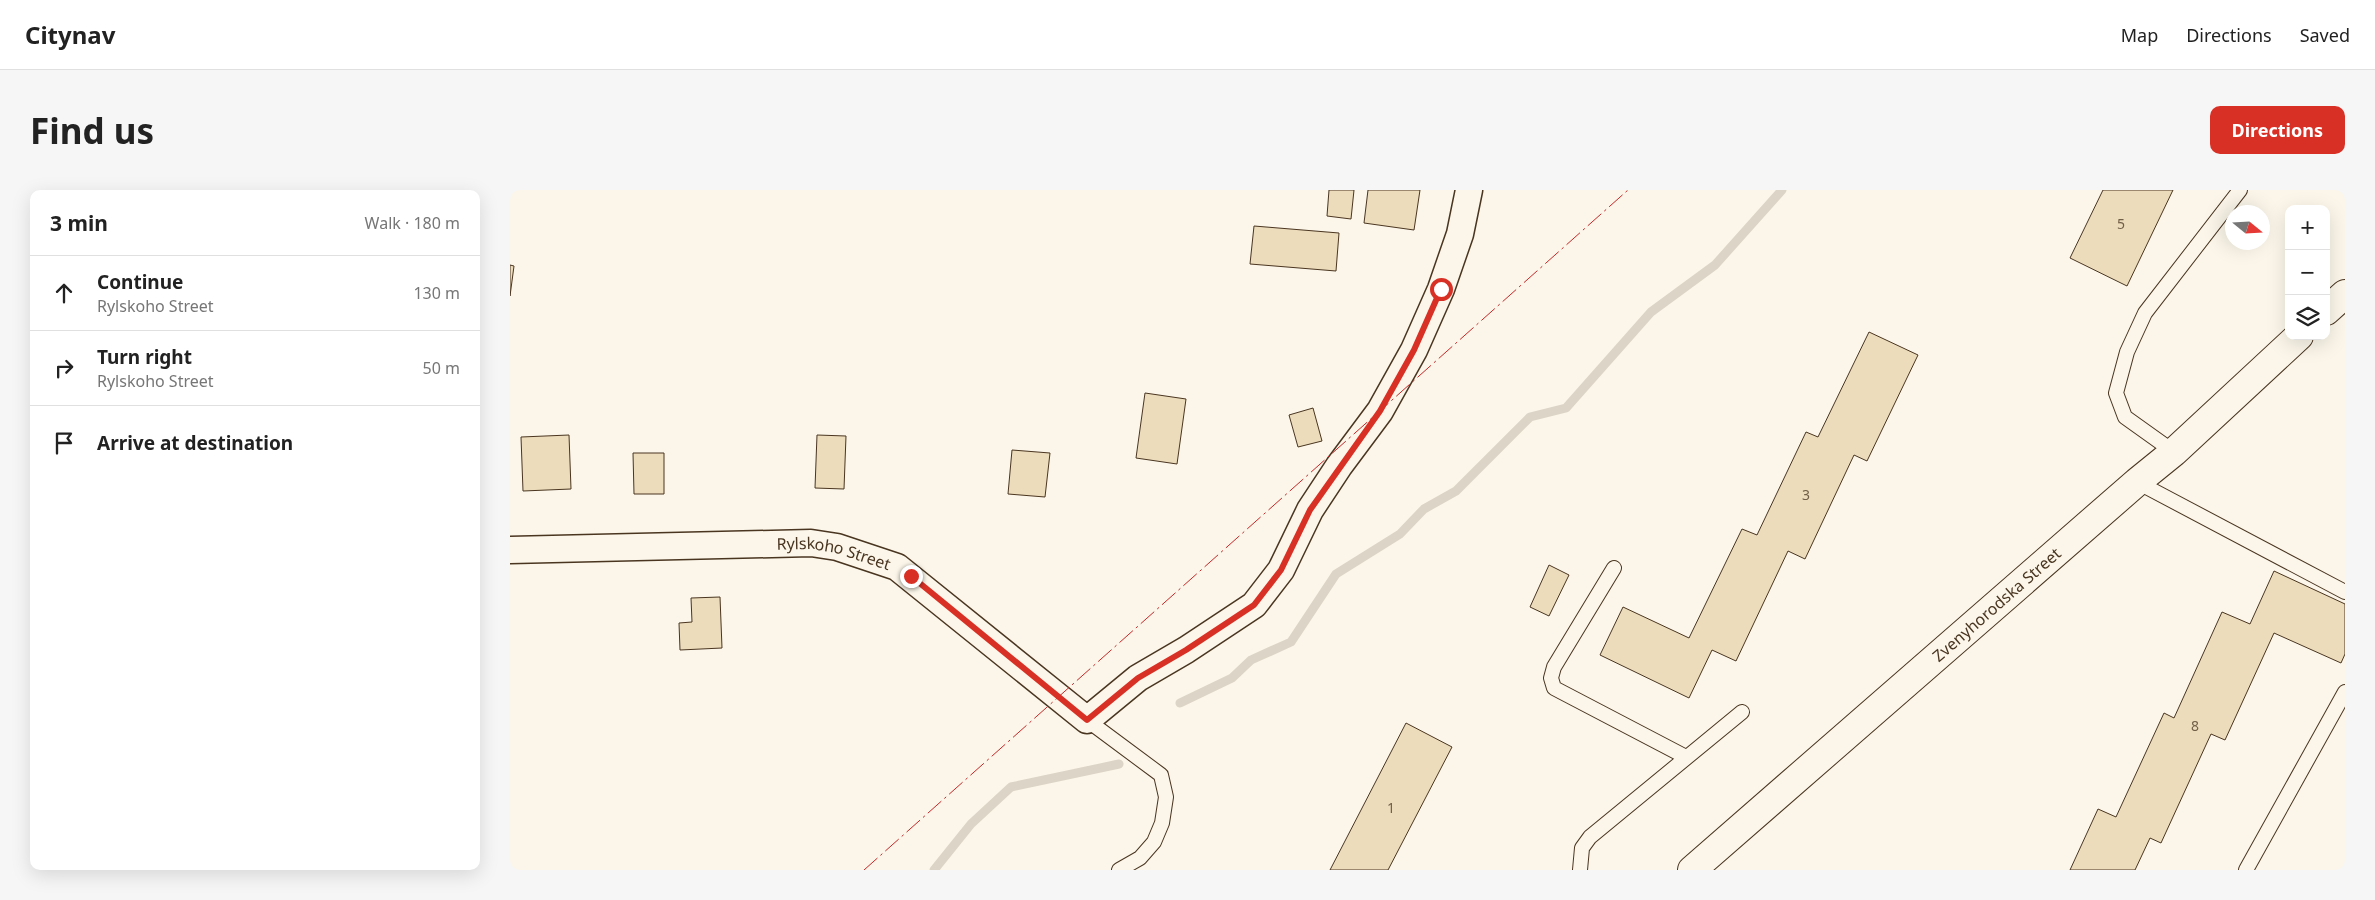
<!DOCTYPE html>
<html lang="en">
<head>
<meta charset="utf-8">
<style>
	body { margin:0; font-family:"Noto Sans",sans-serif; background:#f6f6f6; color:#222 }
	.controls { position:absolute; right:15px; top:15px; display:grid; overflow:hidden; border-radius:10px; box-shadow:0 5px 20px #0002 }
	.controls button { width:45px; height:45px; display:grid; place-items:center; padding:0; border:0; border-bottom:1px solid #e0e0e0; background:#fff; color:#222; font:25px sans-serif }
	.compass { position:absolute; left:1715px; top:15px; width:45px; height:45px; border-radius:50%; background:#fff; box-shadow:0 5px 20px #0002; rotate:108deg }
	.stop { position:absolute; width:15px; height:15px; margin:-11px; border:4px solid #d93025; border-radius:50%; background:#fff }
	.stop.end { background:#d93025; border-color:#fff; box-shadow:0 1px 5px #0008 }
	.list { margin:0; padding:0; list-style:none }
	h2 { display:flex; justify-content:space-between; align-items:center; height:65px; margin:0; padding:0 20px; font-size:21px }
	h2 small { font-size:16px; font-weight:400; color:#767676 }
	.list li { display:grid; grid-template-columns:32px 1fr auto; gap:15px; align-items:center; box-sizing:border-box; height:75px; padding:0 20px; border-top:1px solid #e0e0e0 }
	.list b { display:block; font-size:19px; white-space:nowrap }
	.list p { margin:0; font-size:16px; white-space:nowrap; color:#767676 }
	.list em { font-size:16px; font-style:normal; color:#767676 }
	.icon { flex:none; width:28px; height:28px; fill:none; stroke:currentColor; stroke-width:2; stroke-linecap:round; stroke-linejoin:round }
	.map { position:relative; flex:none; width:1835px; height:680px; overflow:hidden; border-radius:10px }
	header { display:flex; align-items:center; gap:30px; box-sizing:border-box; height:70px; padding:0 25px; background:#fff; border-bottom:1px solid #e0e0e0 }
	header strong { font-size:24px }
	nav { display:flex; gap:28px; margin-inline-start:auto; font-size:18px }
	.intro { display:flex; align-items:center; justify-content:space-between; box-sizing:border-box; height:120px; padding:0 30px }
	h1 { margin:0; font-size:35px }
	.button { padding:12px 22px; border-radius:10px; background:#d93025; color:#fff; font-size:18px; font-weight:700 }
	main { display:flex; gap:30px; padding:0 30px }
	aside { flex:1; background:#fff; border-radius:10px; box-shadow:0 5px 20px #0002 }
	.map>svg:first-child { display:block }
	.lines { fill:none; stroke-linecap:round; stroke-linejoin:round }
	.stream { stroke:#dcd4c6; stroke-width:9 }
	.building { fill:#ecdcbc; stroke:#4a3520 }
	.service-casing { stroke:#4a3520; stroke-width:16 }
	.minor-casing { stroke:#4a3520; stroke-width:29 }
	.tertiary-casing { stroke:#4a3520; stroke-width:30 }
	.service { stroke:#fbf6e9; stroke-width:14 }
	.minor { stroke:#fbf6e9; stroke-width:26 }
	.tertiary { stroke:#fbf6e9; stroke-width:28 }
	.power { stroke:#c62828; stroke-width:1; stroke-dasharray:18 4 2.5 4; stroke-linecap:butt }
	.route { stroke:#d93025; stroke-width:6 }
	.labels { text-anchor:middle; stroke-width:4; stroke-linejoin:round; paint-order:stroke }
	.number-label { font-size:14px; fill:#725f47 }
	.street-label { font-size:16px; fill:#4a3520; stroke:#fbf6e9 }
</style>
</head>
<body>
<header>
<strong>Citynav</strong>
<nav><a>Map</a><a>Directions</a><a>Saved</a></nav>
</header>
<div class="intro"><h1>Find us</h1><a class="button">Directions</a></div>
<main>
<aside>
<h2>3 min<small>Walk · 180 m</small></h2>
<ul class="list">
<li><svg class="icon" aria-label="ahead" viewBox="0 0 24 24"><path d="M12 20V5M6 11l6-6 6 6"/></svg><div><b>Continue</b><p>Rylskoho Street</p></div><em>130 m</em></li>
<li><svg class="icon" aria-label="right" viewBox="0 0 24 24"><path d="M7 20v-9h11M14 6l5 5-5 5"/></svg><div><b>Turn right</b><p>Rylskoho Street</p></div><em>50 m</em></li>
<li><svg class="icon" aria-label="arrive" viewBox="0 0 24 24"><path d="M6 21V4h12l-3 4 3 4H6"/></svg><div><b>Arrive at destination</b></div></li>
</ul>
</aside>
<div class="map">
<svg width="1835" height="680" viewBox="0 0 1835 680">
	<rect width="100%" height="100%" fill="#fbf6e9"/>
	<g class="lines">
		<path class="stream" d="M670,513L722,488L741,470L781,452L826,384L890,344L914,319L946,301L1020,227L1056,218L1141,122L1205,75L1272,0
			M424,680L461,634L501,597L609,574"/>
	</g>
	<path class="building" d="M819,0H844L841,29L817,26Z
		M858,0H910L904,40L854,33Z
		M1593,0H1663L1617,96L1560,68Z
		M744,36L829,43L826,81L740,74Z
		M0,75L4,76L0,106Z
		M1359,142L1408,165L1357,271L1344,265L1295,369L1278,361L1226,471L1202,460L1179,508L1090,465L1113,417L1179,448L1232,339L1247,345L1296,242L1308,247Z
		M635,203L676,209L667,274L626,268Z
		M803,218L812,251L788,257L779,225Z
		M59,245L61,299L13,301L11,247Z
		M307,245L336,246L334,299L305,298Z
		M502,260L540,263L535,307L498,304Z
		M123,263H154V304H124Z
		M1039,375L1059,385L1039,426L1020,417Z
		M1764,381L1835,414V464L1831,473L1764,443L1715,550L1701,544L1651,653L1640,648L1625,680H1560L1588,619L1606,627L1654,523L1664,528L1712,422L1740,434Z
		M210,407L212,458L170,460L169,433L182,432L181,408Z
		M896,533L942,557L878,680H820Z"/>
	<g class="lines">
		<defs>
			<path id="service" d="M1664,262L1615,227L1606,203L1617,162L1635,123L1730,0
				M1627,292L1835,402
				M1104,378L1044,477L1041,488L1044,498L1176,567
				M577,530L651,585L656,607L652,633L644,652L630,668L609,680
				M1070,680L1072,658L1080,647L1232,522
				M1736,680L1835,502"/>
			<g id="minor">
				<path id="s1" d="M0,360L301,353L327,357L387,377L577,530L628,488L676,460L744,415L771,380L800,320L829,276L870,221L904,160L931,99L950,44L959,0"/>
			</g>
			<g id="tertiary">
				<path d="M1816,121L1835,104"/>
				<path id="s2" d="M1182,680L1627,292L1664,262L1789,146"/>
			</g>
		</defs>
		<use href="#service" class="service-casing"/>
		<use href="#minor" class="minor-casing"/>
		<use href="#tertiary" class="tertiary-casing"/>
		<use href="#service" class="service"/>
		<use href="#minor" class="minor"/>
		<use href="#tertiary" class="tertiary"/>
		<path class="power" d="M354,680L1118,0"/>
	</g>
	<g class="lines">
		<path class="route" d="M401,386L577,530L628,488L676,460L744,415L771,380L800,320L870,221L904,160L931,99"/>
	</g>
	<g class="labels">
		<g class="number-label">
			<text x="1611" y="39">5</text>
			<text x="1296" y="310">3</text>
			<text x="1685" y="541">8</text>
			<text x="881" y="623">1</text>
		</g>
		<g class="street-label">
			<text dy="6" stroke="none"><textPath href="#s1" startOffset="325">Rylskoho Street</textPath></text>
			<text dy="6" stroke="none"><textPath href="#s2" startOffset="404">Zvenyhorodska Street</textPath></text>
		</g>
	</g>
</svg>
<div class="controls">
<button>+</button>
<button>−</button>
<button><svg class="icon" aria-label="layers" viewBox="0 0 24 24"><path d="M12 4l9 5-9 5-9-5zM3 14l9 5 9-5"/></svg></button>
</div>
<svg class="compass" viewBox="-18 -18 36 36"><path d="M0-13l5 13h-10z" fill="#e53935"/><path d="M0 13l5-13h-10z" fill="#767676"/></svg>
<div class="stop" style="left:931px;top:99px"></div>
<div class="stop end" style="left:401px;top:386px"></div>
</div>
</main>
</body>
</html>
